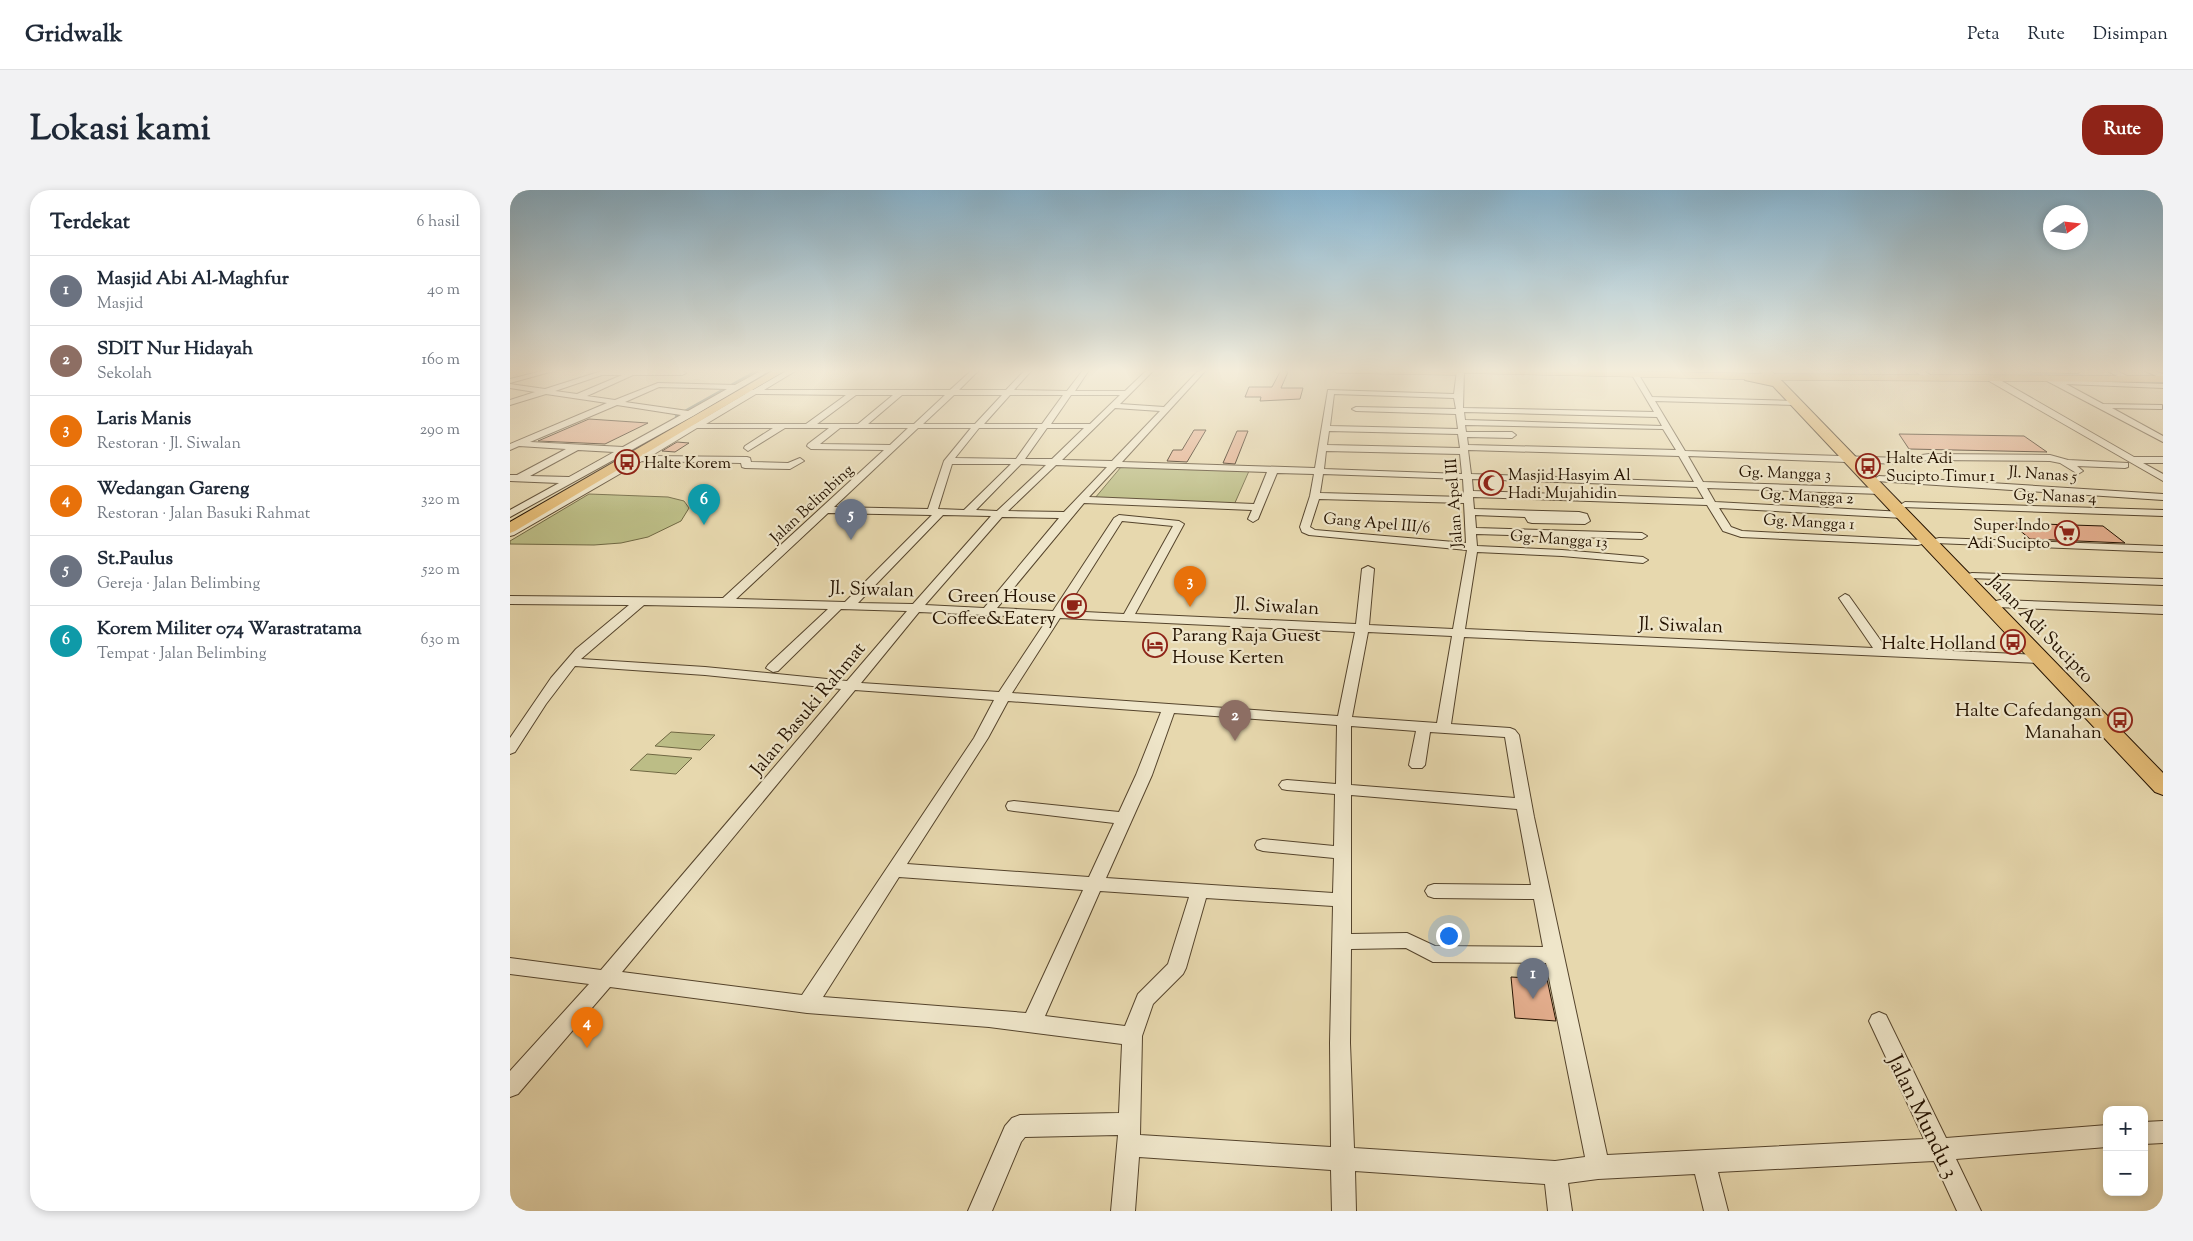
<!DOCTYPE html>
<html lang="id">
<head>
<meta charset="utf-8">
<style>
	body { margin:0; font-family:"Sorts Mill Goudy",serif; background:#f2f2f3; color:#1f2937 }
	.controls { position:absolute; right:15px; bottom:15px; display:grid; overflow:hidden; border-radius:10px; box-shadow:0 2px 8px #0003 }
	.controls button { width:45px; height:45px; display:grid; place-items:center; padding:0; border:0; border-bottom:1px solid #e0e1e3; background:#fff; color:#1f2937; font:25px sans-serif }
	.compass { position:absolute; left:1533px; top:15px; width:45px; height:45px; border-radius:50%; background:#fff; box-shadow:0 2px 8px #0003; rotate:76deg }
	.you { position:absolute; left:938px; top:745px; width:18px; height:18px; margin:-12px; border:4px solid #fff; border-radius:50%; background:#1a73e8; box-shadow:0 0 0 8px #1a73e833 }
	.badge { display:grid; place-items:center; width:32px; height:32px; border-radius:50%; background:#8f2418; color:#fff; font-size:16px; font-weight:700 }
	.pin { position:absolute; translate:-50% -41px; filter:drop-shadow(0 1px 2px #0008) }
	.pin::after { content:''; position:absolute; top:26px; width:18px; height:15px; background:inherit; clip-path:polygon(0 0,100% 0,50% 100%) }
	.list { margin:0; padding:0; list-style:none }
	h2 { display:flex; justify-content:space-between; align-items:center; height:65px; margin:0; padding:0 20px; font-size:21px }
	h2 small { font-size:16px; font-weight:400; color:#747a83 }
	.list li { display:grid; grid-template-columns:32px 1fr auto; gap:15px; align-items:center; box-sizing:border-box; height:70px; padding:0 20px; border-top:1px solid #e0e1e3 }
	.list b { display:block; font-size:19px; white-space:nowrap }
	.list p { margin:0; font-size:16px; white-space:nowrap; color:#747a83 }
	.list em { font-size:16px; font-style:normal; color:#747a83 }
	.map { position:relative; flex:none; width:1653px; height:1021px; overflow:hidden; border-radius:20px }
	header { display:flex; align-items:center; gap:30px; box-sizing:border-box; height:70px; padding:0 25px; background:#fff; border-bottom:1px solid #e0e1e3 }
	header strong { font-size:24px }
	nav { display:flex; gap:28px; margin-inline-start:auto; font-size:18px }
	.intro { display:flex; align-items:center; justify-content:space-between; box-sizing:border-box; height:120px; padding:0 30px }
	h1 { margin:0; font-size:35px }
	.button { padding:12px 22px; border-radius:20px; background:#8f2418; color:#fff; font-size:18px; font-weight:700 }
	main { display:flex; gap:30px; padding:0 30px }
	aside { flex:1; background:#fff; border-radius:20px; box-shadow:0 2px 8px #0003 }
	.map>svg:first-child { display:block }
	.green { fill:#bcbd86; stroke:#706843 }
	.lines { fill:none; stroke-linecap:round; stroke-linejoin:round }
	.stream { stroke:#6a766b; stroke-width:2.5 }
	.river { fill:#98b8b2; fill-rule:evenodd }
	.building { fill:#e4ae8e; stroke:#241200 }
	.minor-casing { stroke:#55442c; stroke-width:2 }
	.major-casing { stroke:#241200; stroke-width:1 }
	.highway-casing { stroke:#241200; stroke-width:2 }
	.minor { fill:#efe6ca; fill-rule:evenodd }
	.major { fill:#e4bc77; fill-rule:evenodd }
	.highway { fill:#e4bc77; fill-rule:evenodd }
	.labels { text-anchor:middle; stroke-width:4.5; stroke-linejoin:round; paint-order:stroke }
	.far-poi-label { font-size:16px; fill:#241200; stroke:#efe6ca; text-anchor:start }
	.far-street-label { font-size:16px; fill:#241200; stroke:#efe6ca }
	.street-label { font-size:19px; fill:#241200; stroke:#efe6ca }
	.poi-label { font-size:19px; fill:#241200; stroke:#efe6ca; text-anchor:end }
	.near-street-label { font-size:22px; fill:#241200; stroke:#efe6ca }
</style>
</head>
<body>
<header>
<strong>Gridwalk</strong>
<nav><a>Peta</a><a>Rute</a><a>Disimpan</a></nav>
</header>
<div class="intro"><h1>Lokasi kami</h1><a class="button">Rute</a></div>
<main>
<aside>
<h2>Terdekat<small>6 hasil</small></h2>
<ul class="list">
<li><span class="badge" style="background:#6b7280">1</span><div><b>Masjid Abi Al-Maghfur</b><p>Masjid</p></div><em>40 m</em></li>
<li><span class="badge" style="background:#8d6e63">2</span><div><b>SDIT Nur Hidayah</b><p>Sekolah</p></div><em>160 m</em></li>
<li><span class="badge" style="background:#e8710a">3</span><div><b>Laris Manis</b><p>Restoran · Jl. Siwalan</p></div><em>290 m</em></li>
<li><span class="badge" style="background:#e8710a">4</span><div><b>Wedangan Gareng</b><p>Restoran · Jalan Basuki Rahmat</p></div><em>320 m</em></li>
<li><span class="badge" style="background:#6b7280">5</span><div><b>St.Paulus</b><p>Gereja · Jalan Belimbing</p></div><em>520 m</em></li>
<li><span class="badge" style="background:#0f9aa8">6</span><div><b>Korem Militer 074 Warastratama</b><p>Tempat · Jalan Belimbing</p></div><em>630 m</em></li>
</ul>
</aside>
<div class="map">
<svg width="1653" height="1021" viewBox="0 0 1653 1021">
	<rect width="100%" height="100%" fill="#e7d8ae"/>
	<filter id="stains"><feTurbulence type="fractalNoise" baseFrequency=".004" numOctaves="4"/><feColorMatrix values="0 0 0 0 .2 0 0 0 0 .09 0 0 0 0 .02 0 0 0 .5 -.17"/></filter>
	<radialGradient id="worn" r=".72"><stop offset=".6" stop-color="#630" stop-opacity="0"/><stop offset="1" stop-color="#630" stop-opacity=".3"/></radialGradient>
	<path class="green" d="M611,277L739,281L724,315L585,308Z
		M79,304L158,307L174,311L179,318L171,331L138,347L111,353L84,355L0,354V351Z
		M161,542L205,545L190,560L145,556Z
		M137,564L182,568L166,584L120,580Z"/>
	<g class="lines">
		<path class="stream" d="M166,226L248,180"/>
		<path class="river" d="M1510,180H1556L1581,187L1653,190V198L1580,195L1555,188L1528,187L1512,182Z"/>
	</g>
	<path class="building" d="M771,180L778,182L771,198H793L790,209L750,211L751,207H735L739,197H762Z
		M79,229L138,233L95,254L28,251Z
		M684,240H696L677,272L657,271L663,260H672Z
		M727,241H738L725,274L713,273Z
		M1389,244L1514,246L1537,262L1399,259Z
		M167,252L179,253L165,262L152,261Z
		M1501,333L1593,336L1615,353L1520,349Z
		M1001,787L1037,789L1046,831L1005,828Z"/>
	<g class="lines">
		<defs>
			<path id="minor" d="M36,180H47L0,193V189Z
				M95,180L172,181L176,183L172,185H123L77,206L105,210L148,193L225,195L252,180H261L183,226L0,327V320L49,293L0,291V285H7L56,259L9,256L0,260V254L97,213L36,204L0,215V210L25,202L0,198V194L35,199ZM92,185H112L67,204L45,201ZM149,197L217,199L178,221L115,212ZM107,215L171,225L113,257L20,252ZM68,260L104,262L59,287L20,286Z
				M278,180H287L254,200H440L462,180H469L449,200H496L515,180H522L504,200L557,201L573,180H579L565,201H615L637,180H644L610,214L654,217L689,180H696L612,272L805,278L818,200L944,204L947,180H954L953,218L1144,222L1119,180H1126L1142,207L1285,211L1289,213L1285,215L1145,211L1175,261L1391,268L1419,264L1540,265L1558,270L1618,273V277L1615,278L1567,276L1573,281L1568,284L1550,273L1540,271L1419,270L1391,274L1178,266L1193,292L1371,298L1376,301L1371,304L1197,298L1205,312L1394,322L1399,325L1394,328L1209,318L1221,337L1232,341L1412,350L1413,352L1412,354L1408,355L1231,347L1213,341L1197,315L963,307L964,319L1069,322L1077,324L1080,331L1075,334L1022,333L1018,332L1015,327L965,325L966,338L1132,343L1137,346L1132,349L966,344L967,356L1052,360L1133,367L1138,370L1133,373L1052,366L967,362L955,439L1363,458L1329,408L1335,404L1339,406L1376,458L1531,465L1537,469L1531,473L954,447L941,534L1000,538L1005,540L1009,545L1024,627L1097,965L1414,949L1359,831L1362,825L1369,822L1376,825L1436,948L1597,935V957L1446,969L1471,1021H1447L1424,971L1208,982L1218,1021H1194L1185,984L1088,989L1058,993L1062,1021H1038L1035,994L845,981L846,1021H822L821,980L629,967L625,1021H601L608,945L515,947L511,952L482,1021H458L495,936L502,928L510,925L609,923L612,854L479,837L297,823L100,797L8,904L0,907V881L79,794L0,784V768L91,780L331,499L195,485L65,476L36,514L5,562L0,564V548L41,488L66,459L119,415L0,414V406L213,408L374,260L301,259L297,256L298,254L319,238H275L238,261L234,258L235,256L263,238H187L141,266L237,267L240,268L241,272L278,273L290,268L294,271L280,279L235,278L232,277L231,273L132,271L4,345L0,346V339L176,238L173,236L174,234H184L235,204H229V200H243ZM246,204L336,205L296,234H196ZM824,204L944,208L946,219L846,217L842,219L846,221L946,224L948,239L820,236ZM346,205H383L348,234H307ZM392,205H435L404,234H358ZM444,205H492L465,234H413ZM500,205H553L532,234H474ZM561,205H610L580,234H541ZM605,218L650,221L602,271L552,270ZM954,222L1147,227L1152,236L955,230ZM955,235L1153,239L1166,260L958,255L957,247L1002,248L1006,245L1002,242H956ZM330,238H398L380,255L310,254ZM408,238H461L434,271L418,319L324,317ZM469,238H528L506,269L445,268ZM537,238H574L542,269H515ZM819,241L948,244L950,258L817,255ZM958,260L1169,266L1184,292L961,284ZM816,261L950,264L952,284L814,279ZM442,274H501L454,320L428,319ZM511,274L536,275L487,321L466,320ZM546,275L597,277L554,322L498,321ZM607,277L757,282L744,314L579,307ZM767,283L804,284L800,306L790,337L792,342L799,345L957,360L943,439L859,435L864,379L858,376L852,379L846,434L625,424L674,334L669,331L609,325L604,328L543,421L487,418L574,313L742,320L738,329L743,332L748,329ZM813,284L953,289L954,307L810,303ZM962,289L1187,297L1194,309L963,301ZM809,309L954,313L956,353L805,340L800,337ZM318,323L422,325L335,412L226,409ZM433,325L481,326L403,414L348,413ZM492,327L549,328L474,418L415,415ZM612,331L663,336L614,424L555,421ZM134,415L318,419L258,475L256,478L263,482L268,481L331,419L397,421L337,491L195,477L71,469ZM409,422L538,428L489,502L351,493ZM550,428L845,442L828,526L502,503ZM858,442L942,446L927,533L842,527ZM345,500L484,510L464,548L292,805L112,782ZM498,511L651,522L626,585L609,622L504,611L498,612L496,616L498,620L504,621L604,633L579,687L397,674L478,548ZM664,523L827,535L826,594L777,590L772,591L769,595L772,599L777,600L825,604L824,656L753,649L747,651L745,655L747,659L753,661L824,668L823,703L596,688L642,585ZM841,536L906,541L899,575L902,578H912L915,575L920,542L995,547L1005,608L841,595ZM841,605L1007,619L1021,695L924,694L918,696L915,701L918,706L924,708L1024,709L1033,757L925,756L897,743L841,744ZM389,687L573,700L516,823L313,807ZM590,701L679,707L658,774L628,804L615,836L535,826ZM696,708L823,716L820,853L821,957L630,945L632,846L643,814L673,784L676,778ZM896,758L923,772L1036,773L1075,967L1045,971L844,958L840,853L841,759Z
				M1403,180H1412L1425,188L1418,190Z
				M1519,180H1570L1571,181L1567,183L1523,182Z
				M1596,180H1605L1623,189L1616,191Z
				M1633,180H1642L1653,184V189Z
				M1479,187H1485L1624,267H1653V273H1633L1653,284V291L1479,191Z
				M1537,187L1548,190L1653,194V198L1556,194L1593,214L1652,215V219H1649L1602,218L1653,246V252L1537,191Z
				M1369,286L1653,304V310L1366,291L1364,289Z
				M1395,312L1653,320V326L1392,317L1390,315Z
				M1429,348L1653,356V362L1425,353L1424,351L1425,349Z
				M1462,383L1653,389V395L1458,388L1456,386L1458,384Z
				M1490,410L1653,416V424L1486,417L1484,414L1486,411Z
				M1653,931V953L1634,954V932Z"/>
			<path id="major" d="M822,180H1052L1270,184L1653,186V192L1270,190L949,183L945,185L827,183Z"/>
			<path id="highway" d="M264,180H276L5,341L0,343V332Z
				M1249,180H1260L1273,192L1653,583V605L1645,602L1263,196L1235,190L1234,188L1239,185L1254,187Z"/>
		</defs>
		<use href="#minor" class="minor-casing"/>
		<use href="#major" class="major-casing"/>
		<use href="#highway" class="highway-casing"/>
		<use href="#minor" class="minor"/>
		<use href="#major" class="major"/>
		<use href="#highway" class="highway"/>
	</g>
	<linearGradient id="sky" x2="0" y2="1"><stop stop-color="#88b6d2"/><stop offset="0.56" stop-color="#f4eddb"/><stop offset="1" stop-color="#f4eddb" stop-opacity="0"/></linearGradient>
	<rect width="1653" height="323" fill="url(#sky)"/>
	<defs>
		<symbol id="bus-ring" viewBox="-11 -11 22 22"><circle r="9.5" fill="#efe6ca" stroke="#8f2418" stroke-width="1.5"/><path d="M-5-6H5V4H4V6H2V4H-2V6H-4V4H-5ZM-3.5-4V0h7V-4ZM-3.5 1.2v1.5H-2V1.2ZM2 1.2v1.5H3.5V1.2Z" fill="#8f2418"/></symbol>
		<symbol id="mosque-ring" viewBox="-11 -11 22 22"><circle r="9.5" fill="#efe6ca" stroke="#8f2418" stroke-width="1.5"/><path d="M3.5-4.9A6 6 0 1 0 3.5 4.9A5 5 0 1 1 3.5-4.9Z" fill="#8f2418"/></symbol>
		<symbol id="supermarket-ring" viewBox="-11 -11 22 22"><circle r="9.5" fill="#efe6ca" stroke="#8f2418" stroke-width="1.5"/><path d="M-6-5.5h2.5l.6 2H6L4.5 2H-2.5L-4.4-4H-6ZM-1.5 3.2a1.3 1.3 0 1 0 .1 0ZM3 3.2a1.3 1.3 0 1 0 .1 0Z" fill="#8f2418"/></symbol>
		<symbol id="cafe-ring" viewBox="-11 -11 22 22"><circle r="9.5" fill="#efe6ca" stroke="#8f2418" stroke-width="1.5"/><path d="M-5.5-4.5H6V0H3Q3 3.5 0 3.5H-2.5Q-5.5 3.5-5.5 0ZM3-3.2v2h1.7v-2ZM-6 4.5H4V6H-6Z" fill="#8f2418"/></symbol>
		<symbol id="hotel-ring" viewBox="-11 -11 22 22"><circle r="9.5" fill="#efe6ca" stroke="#8f2418" stroke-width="1.5"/><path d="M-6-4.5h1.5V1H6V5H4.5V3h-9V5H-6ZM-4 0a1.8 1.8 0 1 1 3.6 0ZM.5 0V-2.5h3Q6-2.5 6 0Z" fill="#8f2418"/></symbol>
	</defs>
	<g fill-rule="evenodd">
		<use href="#bus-ring" x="103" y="258" width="28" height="28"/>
		<use href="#bus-ring" x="1344" y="262" width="28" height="28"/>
		<use href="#mosque-ring" x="967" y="279" width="28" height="28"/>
		<use href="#supermarket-ring" x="1543" y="329" width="28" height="28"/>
		<use href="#cafe-ring" x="550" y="402" width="28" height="28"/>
		<use href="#bus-ring" x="1489" y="438" width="28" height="28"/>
		<use href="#hotel-ring" x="631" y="441" width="28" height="28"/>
		<use href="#bus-ring" x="1596" y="516" width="28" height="28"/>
	</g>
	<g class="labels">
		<g class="far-poi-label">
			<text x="1376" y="273">Halte Adi<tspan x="1376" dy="18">Sucipto Timur 1</tspan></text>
			<text x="134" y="278">Halte Korem</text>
			<text x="998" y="290">Masjid Hasyim Al<tspan x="998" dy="18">Hadi Mujahidin</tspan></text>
			<text x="1540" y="340" text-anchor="end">Super Indo<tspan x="1540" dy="18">Adi Sucipto</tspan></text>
		</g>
		<g class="far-street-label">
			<text transform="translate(1275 282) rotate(2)" y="6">Gg. Mangga 3</text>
			<text transform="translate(1533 283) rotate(4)" y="6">Jl. Nanas 5</text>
			<text transform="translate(1297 305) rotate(3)" y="6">Gg. Mangga 2</text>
			<text transform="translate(1545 305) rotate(2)" y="6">Gg. Nanas 4</text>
			<text transform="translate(301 313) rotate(-43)" y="6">Jalan Belimbing</text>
			<text transform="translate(943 313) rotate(-94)" y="6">Jalan Apel III</text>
			<text transform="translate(1299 331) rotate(3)" y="6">Gg. Mangga 1</text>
			<text transform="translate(867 332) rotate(5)" y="6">Gang Apel III/6</text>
			<text transform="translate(1049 348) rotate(4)" y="6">Gg. Mangga 13</text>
		</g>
		<g class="street-label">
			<text transform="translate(362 398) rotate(2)" y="7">Jl. Siwalan</text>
			<text transform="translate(767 415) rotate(3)" y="7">Jl. Siwalan</text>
			<text transform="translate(1171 434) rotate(2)" y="7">Jl. Siwalan</text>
			<text transform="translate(1532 438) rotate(46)" y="7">Jalan Adi Sucipto</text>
			<text transform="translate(297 518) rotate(-50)" y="7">Jalan Basuki Rahmat</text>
		</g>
		<g class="poi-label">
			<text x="546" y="412">Green House<tspan x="546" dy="22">Coffee&amp;Eatery</tspan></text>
			<text x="662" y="451" text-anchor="start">Parang Raja Guest<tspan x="662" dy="22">House Kerten</tspan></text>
			<text x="1486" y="459">Halte Holland</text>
			<text x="1592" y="526">Halte Cafedangan<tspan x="1592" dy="22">Manahan</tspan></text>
		</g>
		<g class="near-street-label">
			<text transform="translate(1414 926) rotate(64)" y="8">Jalan Mundu 3</text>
		</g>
	</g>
	<rect width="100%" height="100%" filter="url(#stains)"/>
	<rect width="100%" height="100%" fill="url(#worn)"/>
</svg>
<div class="controls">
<button>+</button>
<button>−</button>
</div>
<svg class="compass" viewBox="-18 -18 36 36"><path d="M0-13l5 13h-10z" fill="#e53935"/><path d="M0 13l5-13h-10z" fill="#747a83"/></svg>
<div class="you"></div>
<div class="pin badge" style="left:1023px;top:809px;background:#6b7280">1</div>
<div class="pin badge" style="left:725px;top:551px;background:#8d6e63">2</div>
<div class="pin badge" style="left:680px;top:417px;background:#e8710a">3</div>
<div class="pin badge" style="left:77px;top:858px;background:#e8710a">4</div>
<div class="pin badge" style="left:341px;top:350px;background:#6b7280">5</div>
<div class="pin badge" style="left:194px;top:335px;background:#0f9aa8">6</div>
</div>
</main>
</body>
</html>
